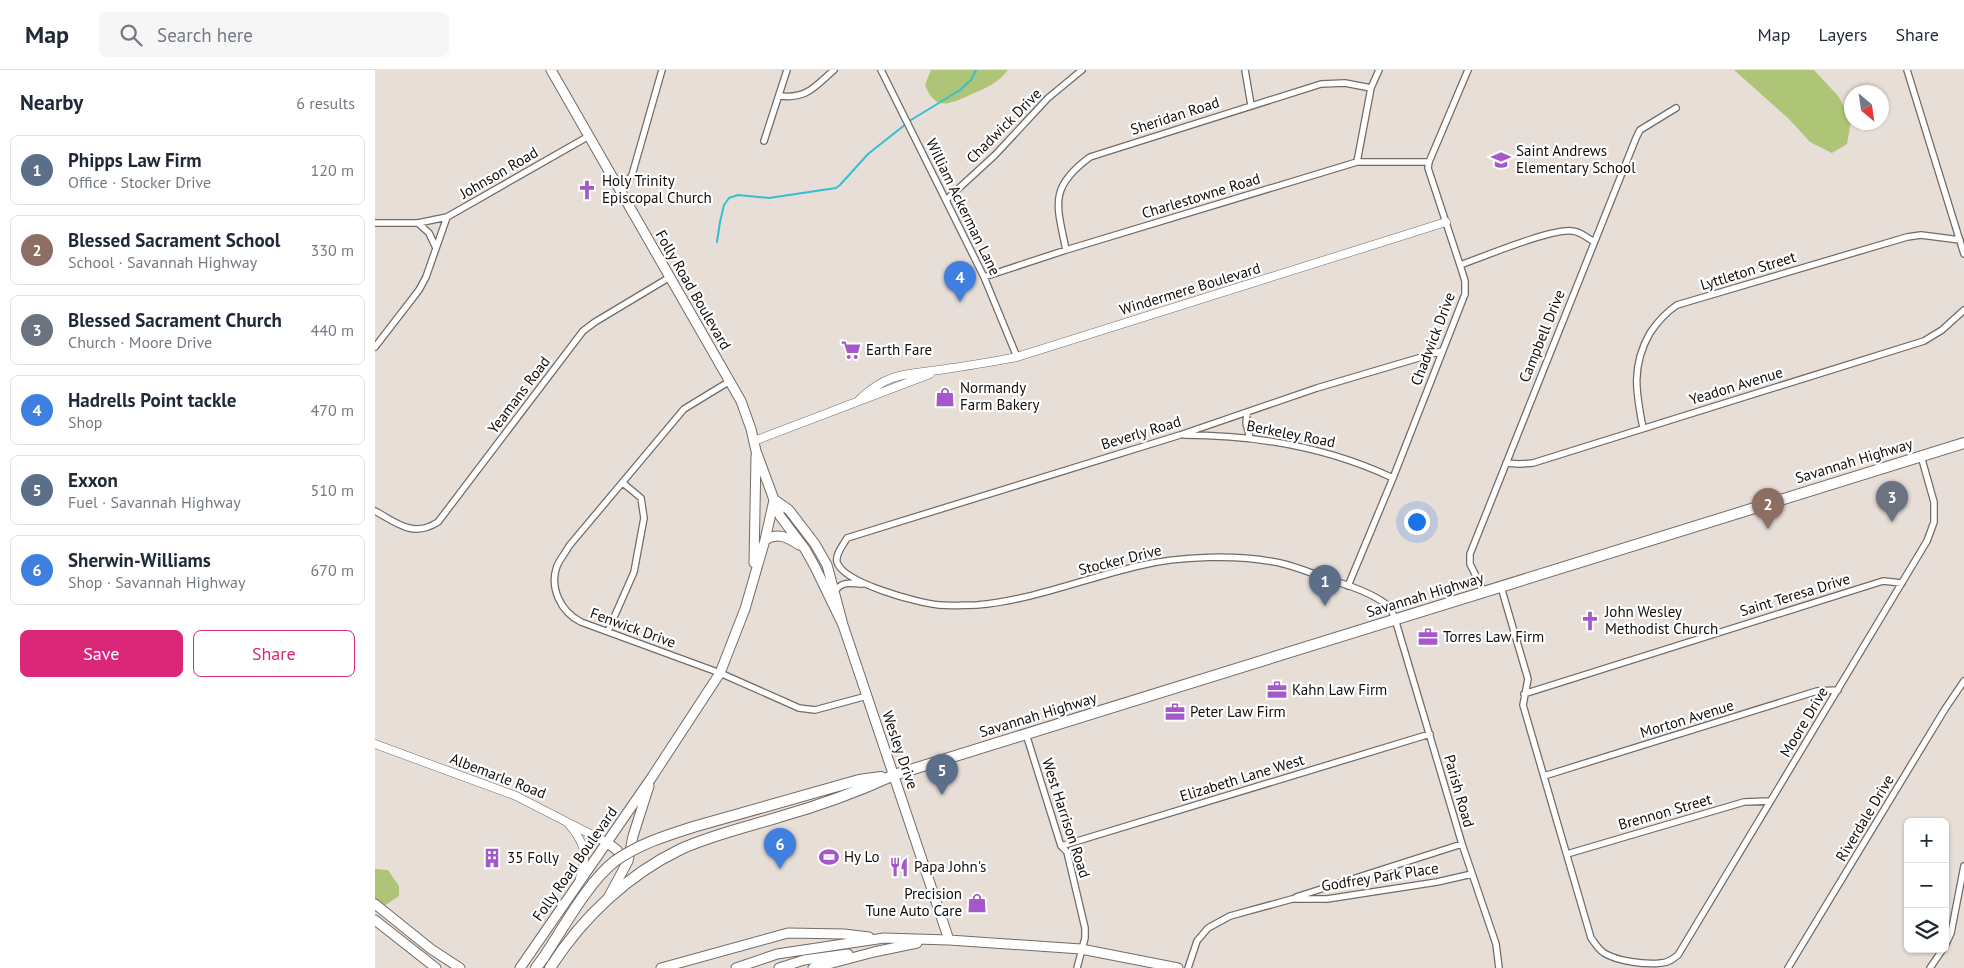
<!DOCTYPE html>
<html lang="en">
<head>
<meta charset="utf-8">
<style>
	body { margin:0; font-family:"PT Sans",sans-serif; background:#f6f6f7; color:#1f2937 }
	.controls { position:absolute; right:15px; bottom:15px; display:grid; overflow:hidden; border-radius:8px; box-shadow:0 1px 4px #0004 }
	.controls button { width:45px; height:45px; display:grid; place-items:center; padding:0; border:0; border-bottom:1px solid #e0e1e3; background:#fff; color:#1f2937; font:25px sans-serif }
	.compass { position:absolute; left:1469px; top:15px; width:45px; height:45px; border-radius:50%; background:#fff; box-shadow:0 1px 4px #0004; rotate:151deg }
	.you { position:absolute; left:1041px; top:451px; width:18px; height:18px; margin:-12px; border:4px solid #fff; border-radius:50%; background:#1a73e8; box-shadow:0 0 0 8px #1a73e833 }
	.badge { display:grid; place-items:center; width:32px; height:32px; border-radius:50%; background:#db2777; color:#fff; font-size:16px; font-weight:700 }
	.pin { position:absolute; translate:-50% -41px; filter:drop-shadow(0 1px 2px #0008) }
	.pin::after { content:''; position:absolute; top:26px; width:18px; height:15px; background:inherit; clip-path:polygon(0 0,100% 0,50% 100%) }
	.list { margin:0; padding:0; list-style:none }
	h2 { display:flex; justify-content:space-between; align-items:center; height:65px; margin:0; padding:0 20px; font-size:21px }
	h2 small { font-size:16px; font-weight:400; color:#747a83 }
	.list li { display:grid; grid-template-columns:32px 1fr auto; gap:15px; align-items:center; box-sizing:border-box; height:70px; margin:0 10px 10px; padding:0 10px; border:1px solid #e0e1e3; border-radius:8px }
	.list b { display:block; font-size:19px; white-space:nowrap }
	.list p { margin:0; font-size:16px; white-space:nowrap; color:#747a83 }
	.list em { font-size:16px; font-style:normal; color:#747a83 }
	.actions { display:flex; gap:10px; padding:15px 20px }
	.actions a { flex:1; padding:11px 0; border:1px solid #db2777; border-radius:8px; text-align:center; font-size:18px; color:#db2777 }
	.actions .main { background:#db2777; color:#fff }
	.icon { flex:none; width:28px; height:28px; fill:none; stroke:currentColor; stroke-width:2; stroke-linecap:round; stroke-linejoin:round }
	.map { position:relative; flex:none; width:1589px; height:898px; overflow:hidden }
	header { display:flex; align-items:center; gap:30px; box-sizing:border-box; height:70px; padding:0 25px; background:#fff; border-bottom:1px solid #e0e1e3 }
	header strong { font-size:24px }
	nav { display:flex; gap:28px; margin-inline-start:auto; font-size:18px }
	.search { width:350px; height:45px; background:#f6f6f7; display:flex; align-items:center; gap:12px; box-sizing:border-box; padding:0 18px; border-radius:8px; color:#747a83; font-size:19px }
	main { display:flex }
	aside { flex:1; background:#fff }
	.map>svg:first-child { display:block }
	.green { fill:#aec476 }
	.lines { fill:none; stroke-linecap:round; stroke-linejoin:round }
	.stream { stroke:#35bfd0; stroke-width:2 }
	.minor-casing { stroke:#736b65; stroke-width:8 }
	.tertiary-casing { stroke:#736b65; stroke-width:9 }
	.primary-casing { stroke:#736b65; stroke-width:11 }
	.trunk-casing { stroke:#736b65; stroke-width:12 }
	.minor { stroke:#fff; stroke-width:5.5 }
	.tertiary { stroke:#fff; stroke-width:8 }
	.primary { stroke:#fff; stroke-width:9 }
	.trunk { stroke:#fff; stroke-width:10 }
	.trunk-bridge-casing { stroke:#736b65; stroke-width:12; stroke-linecap:butt }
	.trunk-bridge { stroke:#fff; stroke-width:10 }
	.labels { text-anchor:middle; stroke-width:4.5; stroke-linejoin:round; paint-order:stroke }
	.street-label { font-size:15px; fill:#110e0c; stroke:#fff }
	.poi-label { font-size:15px; fill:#110e0c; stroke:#fff; text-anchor:start }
</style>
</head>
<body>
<header>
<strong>Map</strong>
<div class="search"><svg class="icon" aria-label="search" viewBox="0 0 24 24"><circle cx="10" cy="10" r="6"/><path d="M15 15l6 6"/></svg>Search here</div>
<nav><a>Map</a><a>Layers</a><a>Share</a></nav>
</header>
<main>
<aside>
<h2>Nearby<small>6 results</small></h2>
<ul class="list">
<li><span class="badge" style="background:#5c6f8a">1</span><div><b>Phipps Law Firm</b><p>Office · Stocker Drive</p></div><em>120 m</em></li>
<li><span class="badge" style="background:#8d6e63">2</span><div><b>Blessed Sacrament School</b><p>School · Savannah Highway</p></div><em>330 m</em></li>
<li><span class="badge" style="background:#6b7280">3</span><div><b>Blessed Sacrament Church</b><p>Church · Moore Drive</p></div><em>440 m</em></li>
<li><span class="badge" style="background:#3f7fe0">4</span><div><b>Hadrells Point tackle</b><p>Shop</p></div><em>470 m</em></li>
<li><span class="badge" style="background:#5c6f8a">5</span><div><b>Exxon</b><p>Fuel · Savannah Highway</p></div><em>510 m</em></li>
<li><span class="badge" style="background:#3f7fe0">6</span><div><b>Sherwin-Williams</b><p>Shop · Savannah Highway</p></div><em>670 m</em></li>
</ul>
<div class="actions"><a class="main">Save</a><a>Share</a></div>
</aside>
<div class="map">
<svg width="1589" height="898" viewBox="0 0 1589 898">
	<rect width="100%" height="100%" fill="#e7ded8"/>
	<path class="green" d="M556,0H633C623,13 611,18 597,24C576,33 561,43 550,15Z
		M1359,0H1439L1464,27L1476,51L1472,74L1457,83L1435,72L1414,49Z
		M0,799L13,800L24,816V826L0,842Z"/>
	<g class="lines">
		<path class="stream" d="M342,172L345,152L349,135L354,128L363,125L394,128L461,118L465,115L493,84L536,50L585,20L596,10L601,0"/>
		<defs>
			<path id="minor" d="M506,0L609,207L642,287
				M870,0L876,35
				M1532,0L1589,184
				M405,26C432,29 439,17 459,0
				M389,71L412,0
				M982,92L996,18L1004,0
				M246,122L257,105L287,0
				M571,130L620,85L673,28L707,0
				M0,153H43L72,147L214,66
				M43,153L54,163L61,178
				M691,180C682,135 673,118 715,87L946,14L970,13L996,18
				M1085,195C1108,187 1177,158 1197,161C1205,161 1212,168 1218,171
				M609,207L691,180L982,92H1054
				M0,277L44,220L51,207L72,147
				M1067,281L942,318L805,365L472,468C469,474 460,484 462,492C468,513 543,533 564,535C576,536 589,535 602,535C658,530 708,509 763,496C804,486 863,484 905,493C923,497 941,505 959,511C976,516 996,523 1011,534C1016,537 1018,544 1020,549L1087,774L1121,874L1124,898
				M355,311L309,339L194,476C191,482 185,489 182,496C174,518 186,542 206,552L345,603L424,638L440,640L492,626
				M872,342L871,353L875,368
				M1268,358C1261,323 1256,296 1275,263C1283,251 1290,243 1302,235L1532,167L1546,165L1585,170
				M809,365C882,365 952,377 1018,408
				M1131,393L1144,394L1158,393L1549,271L1567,260L1589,240
				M0,441C22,453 38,468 63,452L208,261L220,252L295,207
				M973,516L1018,408L1090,224V211L1085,195L1053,98L1054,92L1093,0
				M1126,517L1153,609L1148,635L1216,868C1220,873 1223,879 1229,883C1242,891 1270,895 1286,893C1293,893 1298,889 1303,885L1552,471L1559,452V432L1546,386
				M460,521C467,511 476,513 487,514
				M1109,522L1095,494V484L1261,68L1265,60L1301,38
				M233,561L259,502L269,448L266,428L248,413
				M1149,624L1508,511L1527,513
				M651,664L686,776L692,782L710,858V868L702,898
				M1169,706L1442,621L1463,620
				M686,776L1055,664
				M1192,784L1369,732L1395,731
				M921,827L1087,774
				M1570,876L1576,863L1589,796
				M813,898L822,871L833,858L855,846L917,829H952L1062,812L1097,804
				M1413,898L1570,639L1589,611
				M1555,898L1568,879"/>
			<path id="tertiary" d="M484,330C515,299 538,305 577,298C599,295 620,291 642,287L1071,152
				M379,371L555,304
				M0,674L141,726L231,772
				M193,753C210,773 213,784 205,808"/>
			<path id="primary" d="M176,0L366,331L376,359L381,381L405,446L430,479L440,497L468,555
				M400,430L414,440L440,474L452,495L468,555L574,870
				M390,470C403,462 412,467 424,475
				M379,493L381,386
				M231,772L242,780L248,791
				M233,828L253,791L258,766L274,716
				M0,834L56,879L85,898
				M0,850L61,898
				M145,898L277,707L345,603L370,539L390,470L399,430
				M286,898L413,863L469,864L494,867
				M361,898L402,884L509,868L574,870L706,879L803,898
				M404,898L429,890L473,884
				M438,898L499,882L542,873"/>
			<path id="trunk" d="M318,757L484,710L506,707
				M161,898L169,887
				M175,898C207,848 252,805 306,779C337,765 372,757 404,747C443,736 482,722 519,705L1589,373"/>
		</defs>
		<use href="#minor" class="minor-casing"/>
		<use href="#tertiary" class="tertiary-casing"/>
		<use href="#primary" class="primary-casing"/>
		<use href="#trunk" class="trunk-casing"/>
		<use href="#minor" class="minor"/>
		<use href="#tertiary" class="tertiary"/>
		<use href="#primary" class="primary"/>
		<use href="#trunk" class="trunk"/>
		<defs>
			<path id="trunk-bridge" d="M169,887C189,857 213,812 240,791C264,774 290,766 318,757"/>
		</defs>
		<use href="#trunk-bridge" class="trunk-bridge-casing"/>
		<use href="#trunk-bridge" class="trunk-bridge"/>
	</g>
	<defs>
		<symbol id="school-bare" viewBox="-9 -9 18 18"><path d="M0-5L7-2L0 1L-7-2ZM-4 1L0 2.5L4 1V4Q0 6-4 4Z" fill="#a558ca" stroke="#fff" stroke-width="2.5" paint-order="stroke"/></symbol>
		<symbol id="church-bare" viewBox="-9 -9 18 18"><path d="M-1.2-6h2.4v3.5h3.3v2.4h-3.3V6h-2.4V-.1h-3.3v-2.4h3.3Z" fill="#a558ca" stroke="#fff" stroke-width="2.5" paint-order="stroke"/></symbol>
		<symbol id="supermarket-bare" viewBox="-9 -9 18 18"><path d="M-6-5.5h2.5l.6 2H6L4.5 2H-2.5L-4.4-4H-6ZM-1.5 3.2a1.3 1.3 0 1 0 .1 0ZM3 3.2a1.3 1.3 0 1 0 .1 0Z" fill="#a558ca" stroke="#fff" stroke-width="2.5" paint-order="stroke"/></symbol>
		<symbol id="shop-bare" viewBox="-9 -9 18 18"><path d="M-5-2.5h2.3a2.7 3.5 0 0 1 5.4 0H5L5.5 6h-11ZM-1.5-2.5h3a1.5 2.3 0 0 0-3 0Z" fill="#a558ca" stroke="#fff" stroke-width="2.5" paint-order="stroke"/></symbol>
		<symbol id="office-bare" viewBox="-9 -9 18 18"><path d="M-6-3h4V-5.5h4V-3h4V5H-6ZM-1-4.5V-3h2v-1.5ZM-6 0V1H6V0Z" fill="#a558ca" stroke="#fff" stroke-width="2.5" paint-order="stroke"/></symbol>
		<symbol id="stadium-bare" viewBox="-9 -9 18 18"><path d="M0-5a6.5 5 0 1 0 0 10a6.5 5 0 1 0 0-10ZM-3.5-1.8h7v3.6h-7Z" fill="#a558ca" stroke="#fff" stroke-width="2.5" paint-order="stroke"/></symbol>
		<symbol id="building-bare" viewBox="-9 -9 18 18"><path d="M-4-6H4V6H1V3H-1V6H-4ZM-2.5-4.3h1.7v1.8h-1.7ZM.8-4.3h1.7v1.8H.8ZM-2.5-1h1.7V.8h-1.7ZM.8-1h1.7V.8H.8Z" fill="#a558ca" stroke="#fff" stroke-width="2.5" paint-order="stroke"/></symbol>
		<symbol id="restaurant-bare" viewBox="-9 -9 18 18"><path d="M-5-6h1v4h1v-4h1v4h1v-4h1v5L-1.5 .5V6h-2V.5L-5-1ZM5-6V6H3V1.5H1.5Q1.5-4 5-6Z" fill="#a558ca" stroke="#fff" stroke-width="2.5" paint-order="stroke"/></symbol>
	</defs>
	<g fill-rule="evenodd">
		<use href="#school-bare" x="1112" y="76" width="28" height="28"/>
		<use href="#church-bare" x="198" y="106" width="28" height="28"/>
		<use href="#supermarket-bare" x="462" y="266" width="28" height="28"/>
		<use href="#shop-bare" x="556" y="313" width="28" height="28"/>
		<use href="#church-bare" x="1201" y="537" width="28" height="28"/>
		<use href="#office-bare" x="1039" y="553" width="28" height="28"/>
		<use href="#office-bare" x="888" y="606" width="28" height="28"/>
		<use href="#office-bare" x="786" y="628" width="28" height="28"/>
		<use href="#stadium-bare" x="440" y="773" width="28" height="28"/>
		<use href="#building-bare" x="103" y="774" width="28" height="28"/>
		<use href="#restaurant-bare" x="510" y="783" width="28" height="28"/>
		<use href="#shop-bare" x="588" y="819" width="28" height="28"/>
	</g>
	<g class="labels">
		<g class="street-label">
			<text transform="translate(800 46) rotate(-18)" y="5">Sheridan Road</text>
			<text transform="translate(629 56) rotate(-45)" y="5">Chadwick Drive</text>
			<text transform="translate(124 103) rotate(-30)" y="5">Johnson Road</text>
			<text transform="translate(826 126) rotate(-17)" y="5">Charlestowne Road</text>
			<text transform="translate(588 137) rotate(64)" y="5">William Ackerman Lane</text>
			<text transform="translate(1373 201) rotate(-17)" y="5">Lyttleton Street</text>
			<text transform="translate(815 219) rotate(-17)" y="5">Windermere Boulevard</text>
			<text transform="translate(318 220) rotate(60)" y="5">Folly Road Boulevard</text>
			<text transform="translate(1167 266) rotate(-68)" y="5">Campbell Drive</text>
			<text transform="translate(1058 269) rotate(-69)" y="5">Chadwick Drive</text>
			<text transform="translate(1361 316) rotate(-17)" y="5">Yeadon Avenue</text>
			<text transform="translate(144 325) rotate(-53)" y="5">Yeamans Road</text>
			<text transform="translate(766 363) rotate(-17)" y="5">Beverly Road</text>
			<text transform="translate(916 364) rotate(11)" y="5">Berkeley Road</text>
			<text transform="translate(1479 391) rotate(-17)" y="5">Savannah Highway</text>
			<text transform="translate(745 490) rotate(-14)" y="5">Stocker Drive</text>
			<text transform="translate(1050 525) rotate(-17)" y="5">Savannah Highway</text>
			<text transform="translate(1420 525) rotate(-17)" y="5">Saint Teresa Drive</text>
			<text transform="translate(258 558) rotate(20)" y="5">Fenwick Drive</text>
			<text transform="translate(663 645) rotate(-17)" y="5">Savannah Highway</text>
			<text transform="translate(1312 649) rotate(-17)" y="5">Morton Avenue</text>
			<text transform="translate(1429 652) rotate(-59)" y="5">Moore Drive</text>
			<text transform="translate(525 680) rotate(71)" y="5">Wesley Drive</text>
			<text transform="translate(123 706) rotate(21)" y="5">Albemarle Road</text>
			<text transform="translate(867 708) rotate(-17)" y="5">Elizabeth Lane West</text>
			<text transform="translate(1084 721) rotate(74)" y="5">Parish Road</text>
			<text transform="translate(1290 742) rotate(-16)" y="5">Brennon Street</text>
			<text transform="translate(691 748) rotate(72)" y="5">West Harrison Road</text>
			<text transform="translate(1490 748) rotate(-59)" y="5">Riverdale Drive</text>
			<text transform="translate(200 794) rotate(-55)" y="5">Folly Road Boulevard</text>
			<text transform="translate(1005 807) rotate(-9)" y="5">Godfrey Park Place</text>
		</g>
		<g class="poi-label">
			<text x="1141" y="86">Saint Andrews<tspan x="1141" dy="17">Elementary School</tspan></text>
			<text x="227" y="116">Holy Trinity<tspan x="227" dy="17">Episcopal Church</tspan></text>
			<text x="491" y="285">Earth Fare</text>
			<text x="585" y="323">Normandy<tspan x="585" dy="17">Farm Bakery</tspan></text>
			<text x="1230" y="547">John Wesley<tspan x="1230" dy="17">Methodist Church</tspan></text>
			<text x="1068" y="572">Torres Law Firm</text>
			<text x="917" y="625">Kahn Law Firm</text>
			<text x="815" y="647">Peter Law Firm</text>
			<text x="469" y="792">Hy Lo</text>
			<text x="132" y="793">35 Folly</text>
			<text x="539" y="802">Papa John's</text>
			<text x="587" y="829" text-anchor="end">Precision<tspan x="587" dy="17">Tune Auto Care</tspan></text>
		</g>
	</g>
</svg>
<div class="controls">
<button>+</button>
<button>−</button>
<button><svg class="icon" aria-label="layers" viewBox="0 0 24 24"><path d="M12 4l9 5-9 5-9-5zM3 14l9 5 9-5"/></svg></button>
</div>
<svg class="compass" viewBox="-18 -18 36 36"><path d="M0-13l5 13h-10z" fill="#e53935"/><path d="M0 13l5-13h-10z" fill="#747a83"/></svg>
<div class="you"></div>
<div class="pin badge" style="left:950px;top:536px;background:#5c6f8a">1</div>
<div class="pin badge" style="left:1393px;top:459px;background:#8d6e63">2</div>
<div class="pin badge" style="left:1517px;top:452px;background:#6b7280">3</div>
<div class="pin badge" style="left:585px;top:232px;background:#3f7fe0">4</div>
<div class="pin badge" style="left:567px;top:725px;background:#5c6f8a">5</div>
<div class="pin badge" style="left:405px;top:799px;background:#3f7fe0">6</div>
</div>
</main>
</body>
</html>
